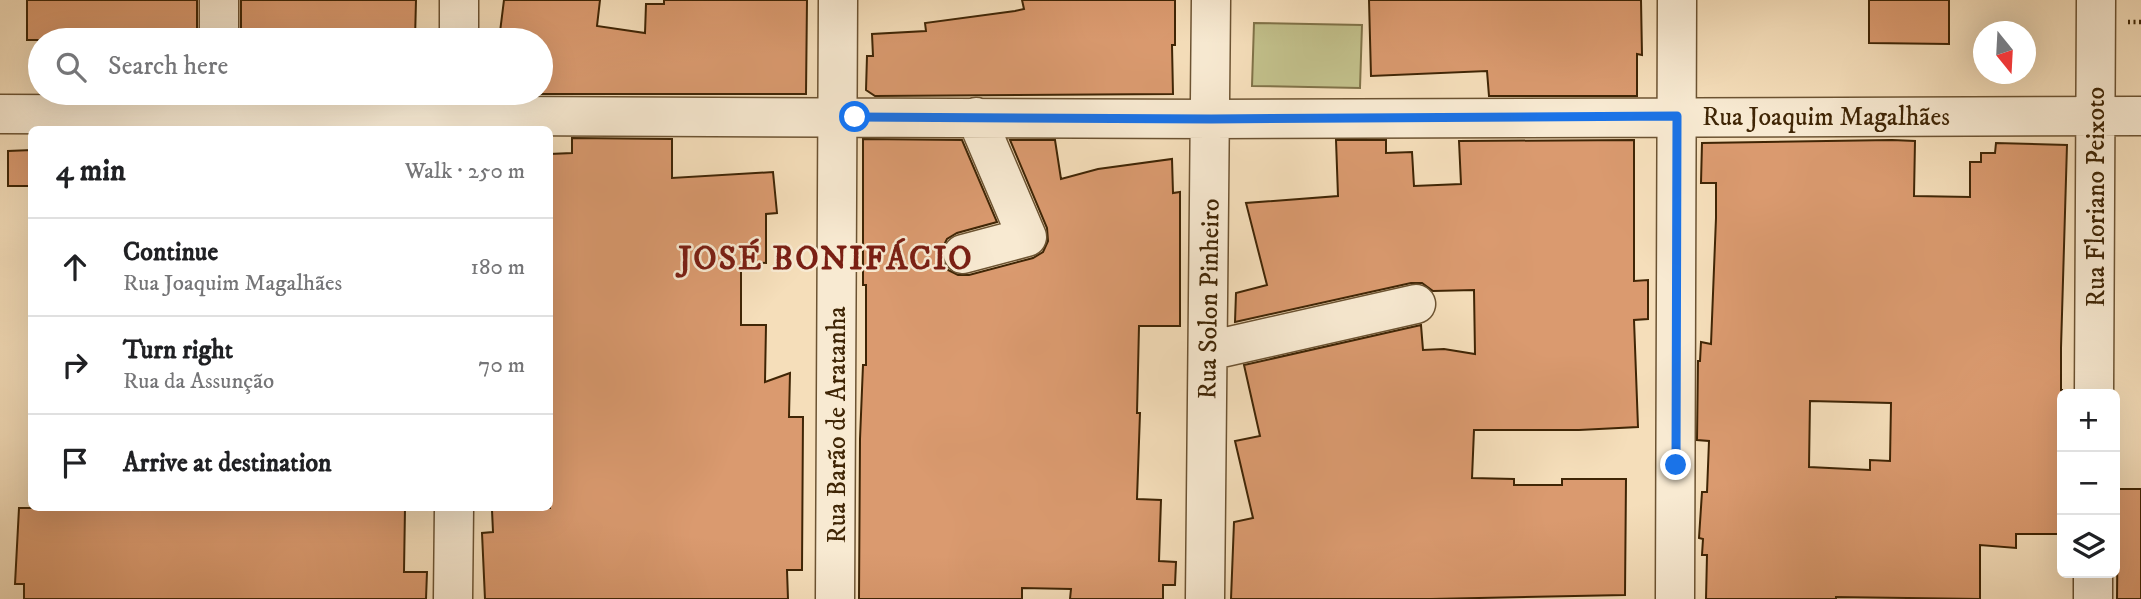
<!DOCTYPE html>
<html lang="en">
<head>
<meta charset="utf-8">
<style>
	body { margin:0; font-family:"IM FELL DW Pica",serif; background:#f6f6f6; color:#202124 }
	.controls { position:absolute; right:21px; bottom:21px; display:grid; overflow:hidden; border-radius:10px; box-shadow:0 7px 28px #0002 }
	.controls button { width:63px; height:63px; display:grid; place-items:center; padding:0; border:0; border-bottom:2px solid #e0e0e0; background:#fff; color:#202124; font:35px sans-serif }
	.compass { position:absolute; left:1973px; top:21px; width:63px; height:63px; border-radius:50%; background:#fff; box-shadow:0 7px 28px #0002; rotate:162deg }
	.stop { position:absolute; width:21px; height:21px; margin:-16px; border:5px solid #1a73e8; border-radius:50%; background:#fff }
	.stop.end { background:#1a73e8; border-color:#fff; box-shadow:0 2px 7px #0008 }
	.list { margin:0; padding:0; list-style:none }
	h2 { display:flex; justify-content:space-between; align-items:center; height:91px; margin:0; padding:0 28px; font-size:30px }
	h2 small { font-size:23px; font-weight:400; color:#757577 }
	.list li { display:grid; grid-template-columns:46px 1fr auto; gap:21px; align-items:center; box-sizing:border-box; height:98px; padding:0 28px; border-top:2px solid #e0e0e0 }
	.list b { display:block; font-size:26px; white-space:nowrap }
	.list p { margin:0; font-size:23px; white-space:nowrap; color:#757577 }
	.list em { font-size:23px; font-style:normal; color:#757577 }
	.icon { flex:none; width:38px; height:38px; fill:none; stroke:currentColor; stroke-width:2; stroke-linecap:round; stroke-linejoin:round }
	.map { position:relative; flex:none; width:2141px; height:599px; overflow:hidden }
	.search { position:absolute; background:#fff; box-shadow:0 7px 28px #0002; left:28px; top:28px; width:525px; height:77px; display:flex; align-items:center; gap:18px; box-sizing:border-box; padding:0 24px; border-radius:38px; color:#757577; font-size:26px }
	.panel { position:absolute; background:#fff; box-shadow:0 7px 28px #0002; left:28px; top:126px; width:525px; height:385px; border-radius:10px }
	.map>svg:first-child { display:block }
	.green { fill:#c2c08b; stroke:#807248; stroke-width:2 }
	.building { fill:#da9a6f; stroke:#3f2505; stroke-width:2; fill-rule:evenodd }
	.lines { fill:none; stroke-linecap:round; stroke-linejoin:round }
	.minor-casing { stroke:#6c5332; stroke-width:41 }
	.path { stroke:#3f2505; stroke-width:4.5; stroke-dasharray:2 3.5; stroke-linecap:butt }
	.minor { stroke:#f8ead2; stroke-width:38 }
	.route { stroke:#1a73e8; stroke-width:9 }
	.labels { text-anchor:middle; stroke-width:5; stroke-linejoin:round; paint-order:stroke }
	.street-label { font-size:26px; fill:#3f2505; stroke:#f8ead2 }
	.district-label { font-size:33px; font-weight:bold; letter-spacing:2px; fill:#7a1f14; stroke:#f8ead2 }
</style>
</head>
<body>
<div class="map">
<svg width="2141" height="599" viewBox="0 0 2141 599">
	<rect width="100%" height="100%" fill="#f5deba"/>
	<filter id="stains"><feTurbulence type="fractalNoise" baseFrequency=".00286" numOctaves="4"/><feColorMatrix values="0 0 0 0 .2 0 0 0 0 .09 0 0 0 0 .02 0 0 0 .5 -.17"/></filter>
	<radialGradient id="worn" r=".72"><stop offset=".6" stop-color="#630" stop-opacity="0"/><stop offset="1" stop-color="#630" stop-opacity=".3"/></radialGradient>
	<path class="green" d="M1254,23L1362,25L1360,88L1252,86Z"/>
	<path class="building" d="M27,0H197V40H27Z
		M241,0H416L415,40H241Z
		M504,0H600L597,26L645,33L646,4H664V0H807L806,94H541V40H499Z
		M1022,0H1175V45H1172L1173,94L875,96L866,90L867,56H873L872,34L926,31L925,23L1015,11L1024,9Z
		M1369,0H1641L1642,55L1637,54V96H1489L1487,71L1371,76Z
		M1869,0H1949V44L1869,43Z
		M572,138L672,139V178L773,172L777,213L766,214V263L741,262V325H766L765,382L790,373L789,417H803L802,570H787L788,599H485L482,533L493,532L492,510H496V508H550V154L572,153Z
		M863,139L962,140L997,222L957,233L947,239L942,249V260L948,270L958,275H969L1033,258L1043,252L1048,241L1047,228L1010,140H1055L1061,179L1098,169L1172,159L1173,193L1180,192V326H1139L1137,413H1140L1137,499L1161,500L1159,561L1176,562L1175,585H1163V599H1070L1071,589L1022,588V599H859L860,439L863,365H866V285H863Z
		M1336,140H1386V153L1412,152L1414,186L1461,184L1459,141L1634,140V281L1648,280V319L1634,320L1638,427L1579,430H1474L1472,478L1514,479V485H1562V479H1626L1625,595L1431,599H1231L1234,522L1253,518L1235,441L1260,436L1244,365L1421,325L1423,350L1444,349L1475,354L1474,290L1433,291L1422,283H1411L1235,322L1236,293L1267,285L1246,203L1338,196Z
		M1892,140L1915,141L1914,196L1970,197V162H1981V153H1995L1996,143L2067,145L2061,348V390H2062L2058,534H2016V548L1980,545V599L1836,597V599H1706L1707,555H1702L1703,539L1699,538L1702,492H1707L1709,441L1697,440L1698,361H1700L1701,342L1711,344L1716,218V183H1701L1702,143ZM1810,401L1891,403L1890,461L1870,460V470L1809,467Z
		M32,150V186H8V151Z
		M2118,489H2141V599H2117Z
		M19,508H405L404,572H427L426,599H24V584H15Z"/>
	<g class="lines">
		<defs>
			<path id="minor" d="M219,0V40
				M459,40V0
				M0,114L1211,119L2141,116
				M963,254L1027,237L976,117
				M1208,351L1416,304
				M2094,394L2096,0
				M453,599L454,508
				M835,599L838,0
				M1205,599L1211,0
				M1675,599L1677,0
				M2093,599V573"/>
		</defs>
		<use href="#minor" class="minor-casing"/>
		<path class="path" d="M2128,22H2141"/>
		<use href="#minor" class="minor"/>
	</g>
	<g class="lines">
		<path class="route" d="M855,117L1211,119L1677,116L1676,465"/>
	</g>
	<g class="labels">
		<g class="street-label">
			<text x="1826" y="125">Rua Joaquim Magalhães</text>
			<text transform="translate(2095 197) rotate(-90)" y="9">Rua Floriano Peixoto</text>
			<text transform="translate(1208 299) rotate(-89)" y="9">Rua Solon Pinheiro</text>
			<text transform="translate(836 425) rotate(-90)" y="9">Rua Barão de Aratanha</text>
		</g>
		<g class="district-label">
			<text x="826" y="269">JOSÉ BONIFÁCIO</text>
		</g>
	</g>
	<rect width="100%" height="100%" filter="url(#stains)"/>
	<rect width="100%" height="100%" fill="url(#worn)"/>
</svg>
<div class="controls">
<button>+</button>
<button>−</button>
<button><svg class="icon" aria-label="layers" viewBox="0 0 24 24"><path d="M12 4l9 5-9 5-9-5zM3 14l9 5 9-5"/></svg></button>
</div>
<svg class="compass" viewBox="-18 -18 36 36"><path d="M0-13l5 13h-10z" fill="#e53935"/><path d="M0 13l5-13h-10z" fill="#757577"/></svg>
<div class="stop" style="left:855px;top:117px"></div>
<div class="stop end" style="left:1676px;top:465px"></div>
<div class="search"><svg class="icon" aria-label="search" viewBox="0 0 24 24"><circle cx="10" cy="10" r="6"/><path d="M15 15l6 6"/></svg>Search here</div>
<section class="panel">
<h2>4 min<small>Walk · 250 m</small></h2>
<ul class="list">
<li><svg class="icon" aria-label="ahead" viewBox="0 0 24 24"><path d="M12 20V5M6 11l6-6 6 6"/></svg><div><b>Continue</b><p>Rua Joaquim Magalhães</p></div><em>180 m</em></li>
<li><svg class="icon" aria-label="right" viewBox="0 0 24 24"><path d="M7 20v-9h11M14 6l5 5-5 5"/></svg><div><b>Turn right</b><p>Rua da Assunção</p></div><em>70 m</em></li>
<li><svg class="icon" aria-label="arrive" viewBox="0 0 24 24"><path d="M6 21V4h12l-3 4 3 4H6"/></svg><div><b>Arrive at destination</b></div></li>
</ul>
</section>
</div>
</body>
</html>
